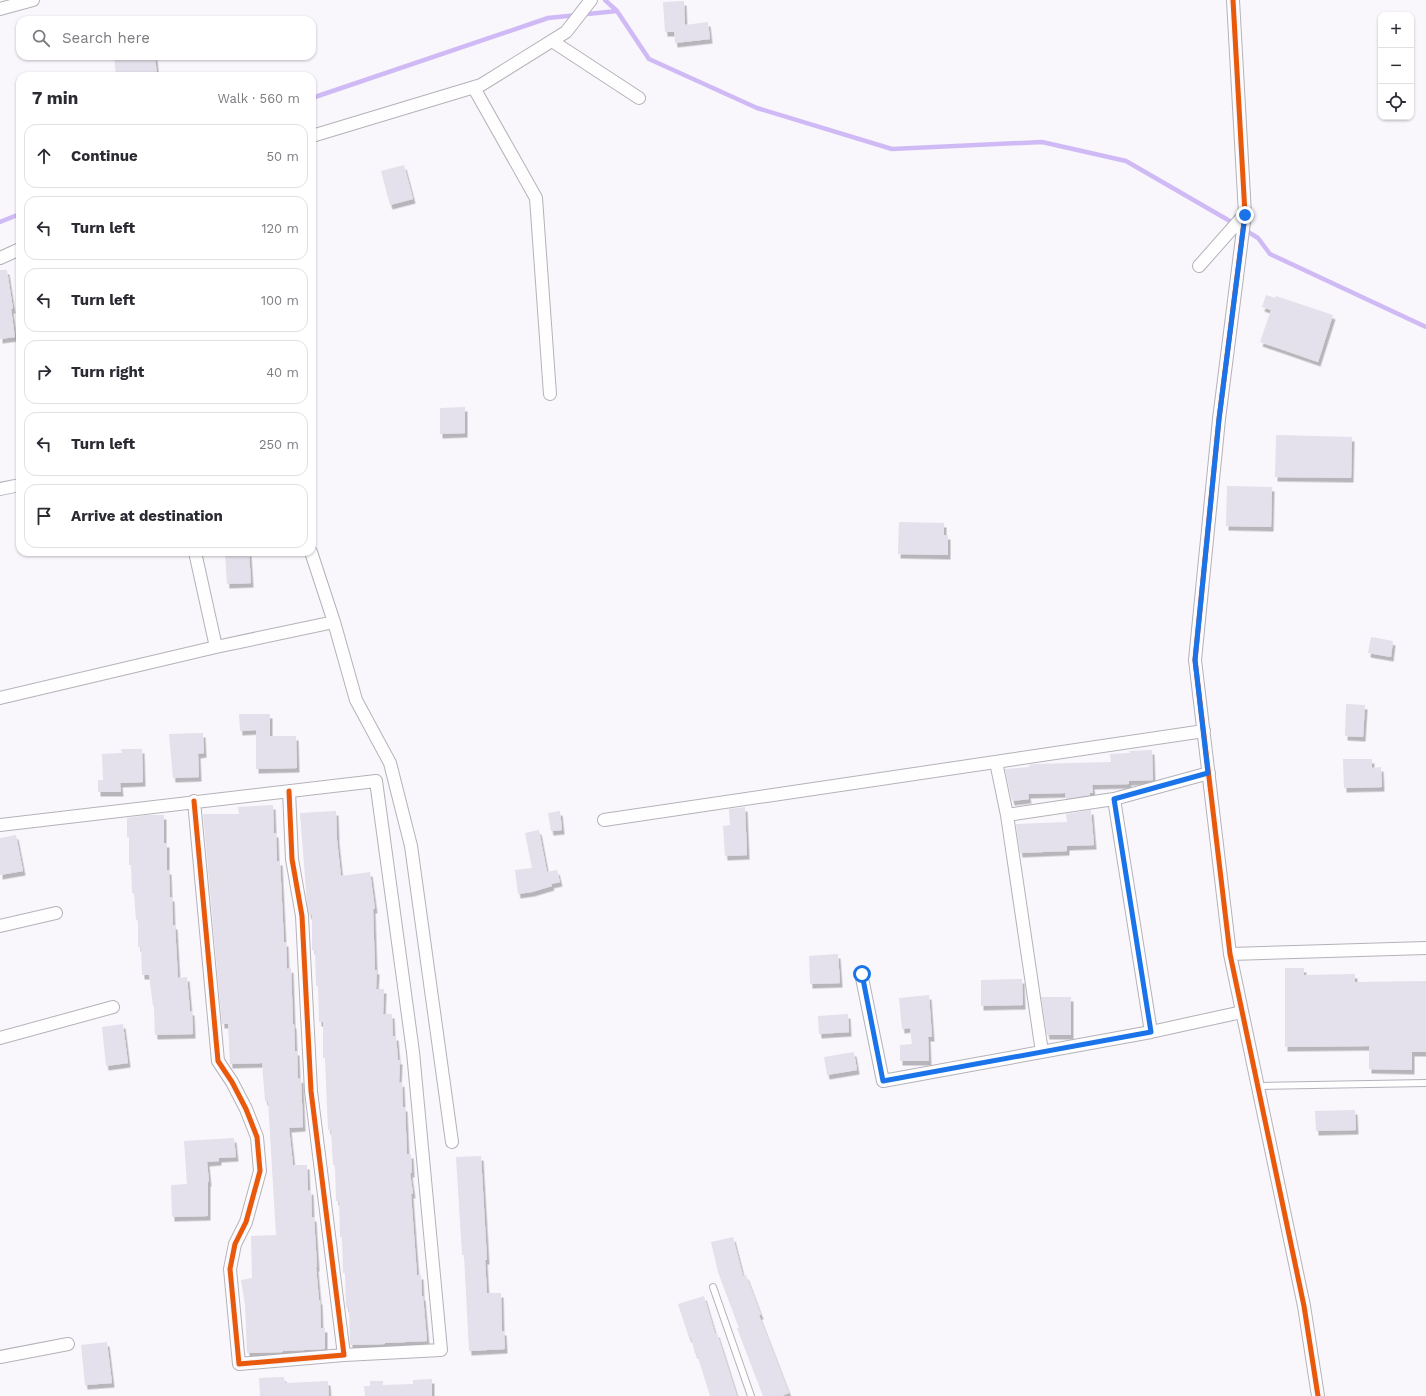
<!DOCTYPE html>
<html lang="en">
<head>
<meta charset="utf-8">
<style>
	body { margin:0; font-family:"Work Sans",sans-serif; background:#f7f7f7; color:#2b2b33 }
	.controls { position:absolute; right:12px; top:12px; display:grid; overflow:hidden; border-radius:8px; box-shadow:0 1px 3px #0004 }
	.controls button { width:36px; height:36px; display:grid; place-items:center; padding:0; border:0; border-bottom:1px solid #e1e1e2; background:#fff; color:#2b2b33; font:20px sans-serif }
	.stop { position:absolute; width:12px; height:12px; margin:-9px; border:3px solid #1a73e8; border-radius:50%; background:#fff }
	.stop.end { background:#1a73e8; border-color:#fff; box-shadow:0 1px 4px #0008 }
	.list { margin:0; padding:0; list-style:none }
	h2 { display:flex; justify-content:space-between; align-items:center; height:52px; margin:0; padding:0 16px; font-size:17px }
	h2 small { font-size:13px; font-weight:400; color:#7c7c81 }
	.list li { display:grid; grid-template-columns:26px 1fr auto; gap:12px; align-items:center; box-sizing:border-box; height:64px; margin:0 8px 8px; padding:0 8px; border:1px solid #e1e1e2; border-radius:12px }
	.list b { display:block; font-size:15px; white-space:nowrap }
	.list em { font-size:13px; font-style:normal; color:#7c7c81 }
	.icon { flex:none; width:22px; height:22px; fill:none; stroke:currentColor; stroke-width:2; stroke-linecap:round; stroke-linejoin:round }
	.map { position:relative; flex:none; width:1426px; height:1396px; overflow:hidden }
	.search { position:absolute; background:#fff; box-shadow:0 1px 3px #0004; left:16px; top:16px; width:300px; height:44px; display:flex; align-items:center; gap:10px; box-sizing:border-box; padding:0 14px; border-radius:12px; color:#7c7c81; font-size:15px }
	.panel { position:absolute; background:#fff; box-shadow:0 1px 3px #0004; left:16px; top:72px; width:300px; height:484px; border-radius:12px }
	.map>svg:first-child { display:block }
	.lines { fill:none; stroke-linecap:round; stroke-linejoin:round }
	.stream { stroke:#d0baf6; stroke-width:4.5 }
	.building { fill:#e4e0ec; filter:url(#shadow) }
	.service-casing { stroke:#b4b2b8; stroke-width:8 }
	.minor-casing { stroke:#b4b2b8; stroke-width:14 }
	.service { stroke:#fefeff; stroke-width:6 }
	.minor { stroke:#fefeff; stroke-width:12 }
	.cycleway-casing { stroke:#f8f6fd; stroke-width:8 }
	.cycleway { stroke:#e8590c; stroke-width:5 }
	.route { stroke:#1a73e8; stroke-width:5 }
</style>
</head>
<body>
<div class="map">
<svg width="1426" height="1396" viewBox="0 0 1426 1396">
	<defs>
		<filter id="shadow"><feDropShadow dx="2.5" dy="4.5" stdDeviation="0" flood-color="#0004"/></filter>
	</defs>
	<rect width="100%" height="100%" fill="#f9f7fc"/>
	<g class="lines">
		<path class="stream" d="M605,0L617,11
			M312,98L548,18L617,11L649,59L757,108L892,149L1042,142L1126,161L1235,224
			M0,222L20,214
			M1245,230L1258,238L1270,254L1426,327"/>
	</g>
	<path class="building" d="M684,1L685,25L708,22L710,39L675,43L674,32H665L663,2Z
		M114,56H155L157,76H116Z
		M404,165L413,199L390,205L381,171Z
		M0,270H7L13,309H11L15,337L0,339Z
		M1266,295L1275,298L1276,296L1333,315L1318,362L1260,342L1271,310L1262,307Z
		M465,407V433L440,434V408Z
		M1276,435L1352,437L1351,478L1275,477Z
		M1227,486L1272,487L1271,527L1226,526Z
		M899,522L944,523V535H948V555L898,554Z
		M225,552H249L251,583L227,584Z
		M1371,637L1393,641L1391,657L1368,653Z
		M1346,704L1365,705L1363,737L1345,736Z
		M239,714H270V736H296L297,768L256,769V730L240,731Z
		M203,733L204,753L198,754L199,777L173,778L169,734Z
		M121,749H142L143,782L120,783L121,792H98V780H103L102,754L122,753Z
		M1152,750L1153,780L1129,781V784L1092,785L1093,793H1090V795L1066,799L1065,793L1028,794L1029,799L1012,801L1005,769L1029,767V765L1034,764L1111,762L1110,754L1130,753L1129,751Z
		M1343,759H1372V768L1381,767L1382,787L1344,788Z
		M273,805L274,833H276L277,861H280L284,942H286L287,969L291,968L293,1024H294L295,1051H297L298,1079L301,1078L303,1127L289,1128L293,1165H307L308,1191L311,1190L312,1217H314L317,1267H316L319,1300H320L321,1328H325V1349L283,1351V1352L247,1353L245,1305L241,1280L252,1278L251,1236L276,1235L268,1101H265L262,1063L230,1064L228,1024H222L203,814H239L238,807Z
		M745,807L747,855L725,856L723,826L730,825L729,809Z
		M1091,810L1094,845L1067,846V851L1020,853L1016,824L1067,822L1066,814Z
		M336,811L337,840L341,876L370,872L375,909H373L375,970H377L376,989H384L383,1014H392L393,1036H396L398,1060H400L399,1083L402,1082L403,1107H405L407,1154H411L412,1173H410L413,1194H411L417,1275H421L422,1296H423L427,1341L385,1343V1344L350,1345L349,1308H346L345,1273H343L342,1237H340L339,1201H336L335,1165H333L331,1129L328,1130L325,1058H323V1022H319L318,986H316L315,950H312V915H309L307,903L300,813Z
		M560,811L562,830L551,831L548,813Z
		M147,815H164V843H167V870H169L170,897H172L173,925H175L178,978L187,977L190,1011H192L193,1034L155,1035L154,1006H153L149,975H142L141,947H138V920H136L134,893H132L131,865H129V837H127V818Z
		M539,830L547,872L557,870L560,882L551,884L552,886L532,892L518,894L515,870L532,868L525,833Z
		M16,835L23,871L0,875V838Z
		M838,954L840,983L810,984L809,956Z
		M1285,968H1304V975L1355,974V982L1426,981V1052H1412V1070L1369,1069V1046L1285,1047Z
		M1022,979L1023,1005L981,1006V980Z
		M929,995L932,1037H928L929,1061H900V1045L912,1044L910,1028L902,1029L899,998Z
		M1041,997H1071V1035H1047Z
		M848,1014L849,1032L819,1034L818,1016Z
		M123,1024L128,1063L106,1066L102,1027Z
		M854,1052L857,1070L827,1075L824,1057Z
		M1355,1110L1356,1130L1316,1131L1315,1111Z
		M234,1138L236,1157L219,1158V1161L207,1162L209,1182H208V1216L172,1217L171,1185L187,1184L184,1141Z
		M481,1156L487,1260H485L487,1293H501L502,1331H504L505,1349L469,1351L464,1255H462L456,1157Z
		M733,1237L743,1276L746,1275L761,1315H759L789,1393L782,1396H763L737,1328H739L718,1272L711,1242Z
		M704,1296L715,1333H717L737,1396H710L697,1354H695L691,1337L689,1338L678,1304Z
		M107,1342L112,1383L85,1385L81,1345Z
		M284,1377L285,1383L328,1381L329,1396H260L259,1378Z
		M432,1379V1396H365L364,1386H370V1381H383V1385L413,1384V1380Z"/>
	<g class="lines">
		<defs>
			<path id="service" d="M1258,1086L1426,1083
				M713,1287L751,1396"/>
			<path id="minor" d="M1233,0L1245,214L1219,419L1195,660L1230,954L1304,1306L1318,1396
				M0,9L33,0
				M552,41L639,98
				M474,88L536,198L550,394
				M312,136L481,85L566,32L591,0
				M0,258L20,249
				M1199,266L1245,214
				M0,489L20,485
				M195,552L216,647
				M311,552L334,622L356,700L390,763L411,846L452,1142
				M0,698L216,647L334,622
				M996,762L1007,815L1042,1052
				M1114,799L1151,1032
				M194,801L218,1061L232,1082L246,1109L257,1137L260,1171L246,1222L235,1244L230,1269L239,1364L344,1355L311,1091L302,916L292,859L289,791
				M1007,815L1114,799L1209,773
				M604,820L1204,731
				M0,825L376,781L413,1052L441,1350L344,1355
				M0,926L56,913
				M1230,954L1426,948
				M861,973L883,1081L1151,1032L1242,1012
				M0,1038L113,1007
				M0,1357L68,1344"/>
		</defs>
		<use href="#service" class="service-casing"/>
		<use href="#minor" class="minor-casing"/>
		<use href="#service" class="service"/>
		<use href="#minor" class="minor"/>
		<defs>
			<path id="cycleway" d="M1233,0L1245,214L1219,419L1195,660L1230,954L1304,1306L1318,1396
				M194,801L218,1061L232,1082L246,1109L257,1137L260,1171L246,1222L235,1244L230,1269L239,1364L344,1355L311,1091L302,916L292,859L289,791"/>
		</defs>
		<use href="#cycleway" class="cycleway-casing"/>
		<use href="#cycleway" class="cycleway"/>
	</g>
	<g class="lines">
		<path class="route" d="M862,974L883,1081L1151,1032L1114,799L1208,773L1195,660L1219,419L1245,215"/>
	</g>
</svg>
<div class="controls">
<button>+</button>
<button>−</button>
<button><svg class="icon" aria-label="locate" viewBox="0 0 24 24"><circle cx="12" cy="12" r="6"/><path d="M12 2v4M12 18v4M2 12h4M18 12h4"/></svg></button>
</div>
<div class="stop" style="left:862px;top:974px"></div>
<div class="stop end" style="left:1245px;top:215px"></div>
<div class="search"><svg class="icon" aria-label="search" viewBox="0 0 24 24"><circle cx="10" cy="10" r="6"/><path d="M15 15l6 6"/></svg>Search here</div>
<section class="panel">
<h2>7 min<small>Walk · 560 m</small></h2>
<ul class="list">
<li><svg class="icon" aria-label="ahead" viewBox="0 0 24 24"><path d="M12 20V5M6 11l6-6 6 6"/></svg><div><b>Continue</b></div><em>50 m</em></li>
<li><svg class="icon" aria-label="left" viewBox="0 0 24 24"><path d="M17 20v-9H6M10 6l-5 5 5 5"/></svg><div><b>Turn left</b></div><em>120 m</em></li>
<li><svg class="icon" aria-label="left" viewBox="0 0 24 24"><path d="M17 20v-9H6M10 6l-5 5 5 5"/></svg><div><b>Turn left</b></div><em>100 m</em></li>
<li><svg class="icon" aria-label="right" viewBox="0 0 24 24"><path d="M7 20v-9h11M14 6l5 5-5 5"/></svg><div><b>Turn right</b></div><em>40 m</em></li>
<li><svg class="icon" aria-label="left" viewBox="0 0 24 24"><path d="M17 20v-9H6M10 6l-5 5 5 5"/></svg><div><b>Turn left</b></div><em>250 m</em></li>
<li><svg class="icon" aria-label="arrive" viewBox="0 0 24 24"><path d="M6 21V4h12l-3 4 3 4H6"/></svg><div><b>Arrive at destination</b></div></li>
</ul>
</section>
</div>
</body>
</html>
